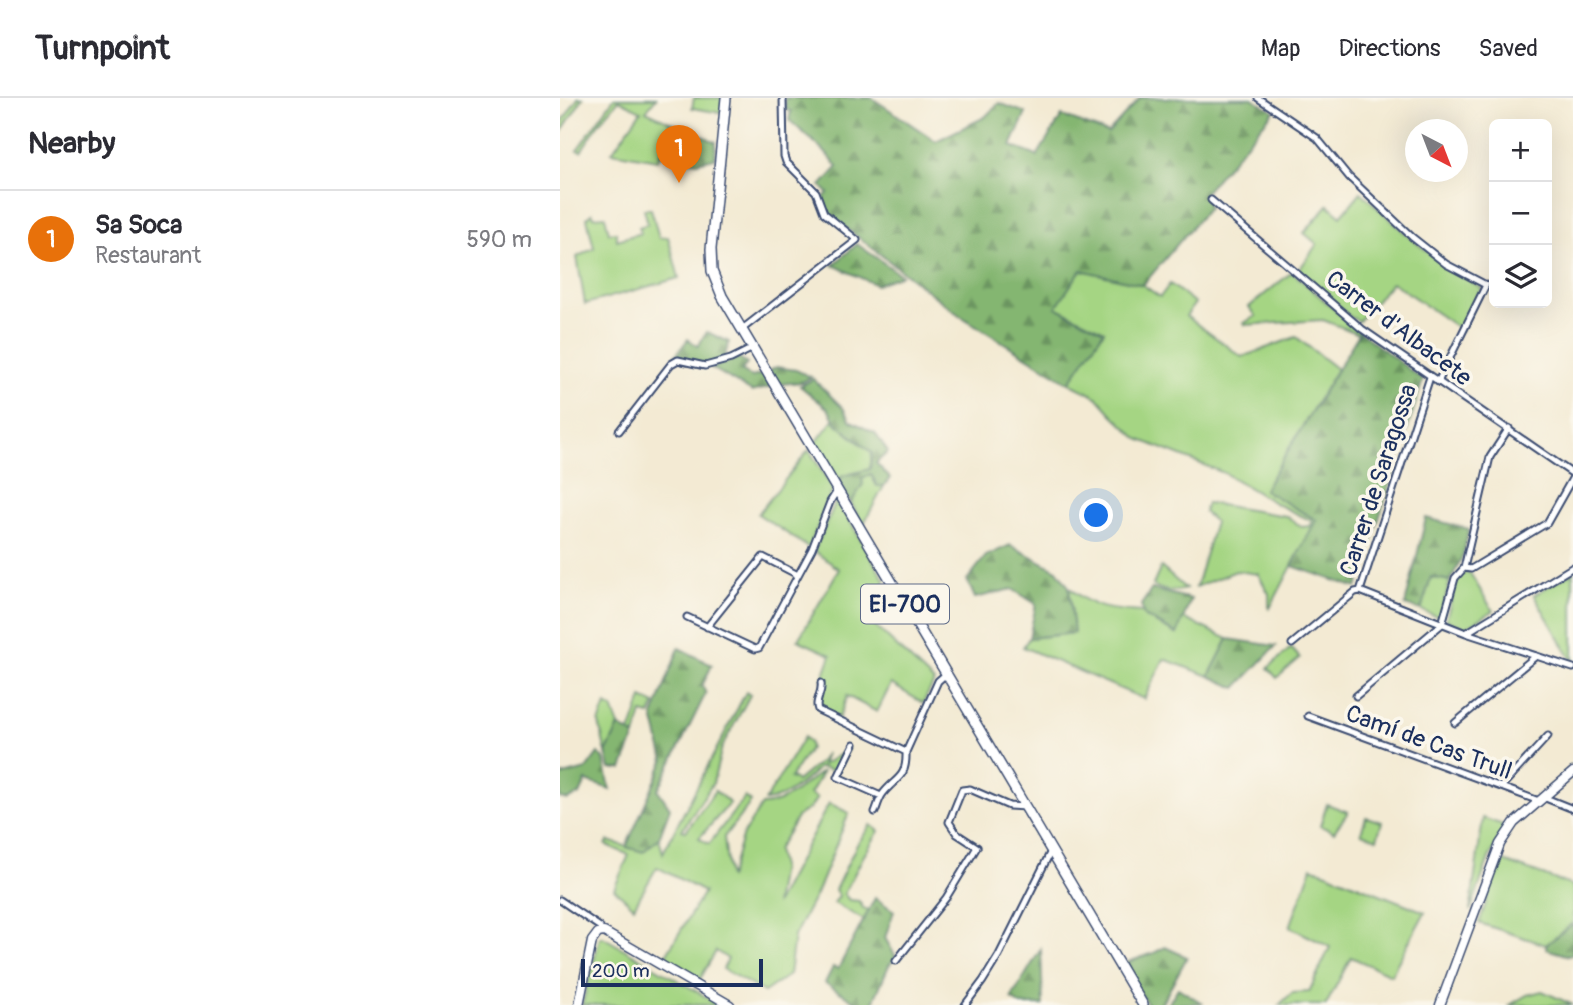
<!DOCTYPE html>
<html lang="en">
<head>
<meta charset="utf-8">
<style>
	body { margin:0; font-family:Pangolin,sans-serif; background:#f7f7f7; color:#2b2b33 }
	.controls { position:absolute; right:21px; top:21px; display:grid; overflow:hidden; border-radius:10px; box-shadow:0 7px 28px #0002 }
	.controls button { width:63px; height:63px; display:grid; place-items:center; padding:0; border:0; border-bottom:2px solid #e1e1e2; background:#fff; color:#2b2b33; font:35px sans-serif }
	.compass { position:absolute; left:845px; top:21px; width:63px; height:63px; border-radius:50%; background:#fff; box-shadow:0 7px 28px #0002; rotate:138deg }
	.scale { position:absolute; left:21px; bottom:18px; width:182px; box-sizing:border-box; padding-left:7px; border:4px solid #1b2f5e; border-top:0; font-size:19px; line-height:24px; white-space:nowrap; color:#1b2f5e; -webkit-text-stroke:5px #fbf7ec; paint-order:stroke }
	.you { position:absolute; left:537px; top:418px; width:24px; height:24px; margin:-18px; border:5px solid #fff; border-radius:50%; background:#1a73e8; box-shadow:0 0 0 10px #1a73e833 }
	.badge { display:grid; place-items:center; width:46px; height:46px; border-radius:50%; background:#1f6fb2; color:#fff; font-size:23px; font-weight:700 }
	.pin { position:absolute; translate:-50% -58px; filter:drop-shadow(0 2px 4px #0008) }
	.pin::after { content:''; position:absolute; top:37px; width:24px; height:21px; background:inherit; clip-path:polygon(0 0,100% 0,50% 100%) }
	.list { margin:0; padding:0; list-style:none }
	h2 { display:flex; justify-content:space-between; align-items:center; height:91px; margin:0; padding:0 28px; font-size:30px }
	h2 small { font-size:23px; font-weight:400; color:#7c7c81 }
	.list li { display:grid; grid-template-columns:46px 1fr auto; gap:21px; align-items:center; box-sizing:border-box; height:98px; padding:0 28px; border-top:2px solid #e1e1e2 }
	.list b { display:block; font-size:26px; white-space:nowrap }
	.list p { margin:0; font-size:23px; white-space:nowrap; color:#7c7c81 }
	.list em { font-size:23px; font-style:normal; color:#7c7c81 }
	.icon { flex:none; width:38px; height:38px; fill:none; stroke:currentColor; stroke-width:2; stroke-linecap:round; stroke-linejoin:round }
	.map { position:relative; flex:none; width:1013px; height:907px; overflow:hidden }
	header { display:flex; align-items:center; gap:42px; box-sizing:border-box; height:98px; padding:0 35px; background:#fff; border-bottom:2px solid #e1e1e2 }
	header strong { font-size:33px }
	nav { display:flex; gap:38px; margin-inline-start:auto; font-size:24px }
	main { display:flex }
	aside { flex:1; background:#fff }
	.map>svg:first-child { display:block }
	.green { fill:#a5d583; stroke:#608270; stroke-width:2 }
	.forest { fill:url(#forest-firs); stroke:#507268; stroke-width:2 }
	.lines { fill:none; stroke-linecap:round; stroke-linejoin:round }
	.street-casing { stroke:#3b4b70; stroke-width:9 }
	.secondary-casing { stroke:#3b4b70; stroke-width:11 }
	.primary-casing { stroke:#3b4b70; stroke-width:12 }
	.street { stroke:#fff; stroke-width:5 }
	.secondary { stroke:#fff; stroke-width:8 }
	.primary { stroke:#fff; stroke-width:9 }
	.labels { text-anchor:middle; stroke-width:7; stroke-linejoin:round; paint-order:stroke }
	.shield { fill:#fbf7ec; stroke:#5e6b89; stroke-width:2 }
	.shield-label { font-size:23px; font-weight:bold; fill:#1b2f5e }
	.street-label { font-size:24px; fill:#1b2f5e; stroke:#fbf7ec }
</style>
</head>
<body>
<header>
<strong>Turnpoint</strong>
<nav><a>Map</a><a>Directions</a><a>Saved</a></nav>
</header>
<main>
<aside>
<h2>Nearby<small></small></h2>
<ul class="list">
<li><span class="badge" style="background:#e8710a">1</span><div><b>Sa Soca</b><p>Restaurant</p></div><em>590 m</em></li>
</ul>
</aside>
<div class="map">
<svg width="1013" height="907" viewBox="0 0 1013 907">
	<defs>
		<pattern id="forest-firs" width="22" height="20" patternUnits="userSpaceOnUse" patternTransform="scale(1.75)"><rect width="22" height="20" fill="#84b671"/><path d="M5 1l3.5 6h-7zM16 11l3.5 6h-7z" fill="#6b9460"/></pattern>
	</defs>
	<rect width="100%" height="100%" fill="#fbf7ec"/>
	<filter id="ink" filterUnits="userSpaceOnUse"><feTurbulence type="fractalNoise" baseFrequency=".0143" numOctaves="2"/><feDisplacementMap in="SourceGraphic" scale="14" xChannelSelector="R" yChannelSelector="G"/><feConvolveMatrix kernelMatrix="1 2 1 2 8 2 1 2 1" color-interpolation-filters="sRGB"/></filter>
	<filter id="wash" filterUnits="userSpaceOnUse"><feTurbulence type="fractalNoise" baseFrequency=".00686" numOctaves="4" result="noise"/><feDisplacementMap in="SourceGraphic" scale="28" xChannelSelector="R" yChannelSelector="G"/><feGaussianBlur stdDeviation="1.57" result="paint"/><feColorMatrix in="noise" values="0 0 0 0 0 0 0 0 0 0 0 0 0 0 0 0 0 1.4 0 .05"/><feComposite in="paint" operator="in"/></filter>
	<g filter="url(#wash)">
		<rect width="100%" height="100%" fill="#f3ead3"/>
		<path class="green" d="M18,0H23L0,36V27Z
			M54,0H96L86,13L110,24L98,62L52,54L81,13L59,2L40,24L21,53L17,52Z
			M134,0H163L161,15L132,10Z
			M801,94C842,133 872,162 922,190L901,232L832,184L799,223L790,219L739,172L757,146L744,135L768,107L781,118Z
			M84,111H91L99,140L108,139L119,180L25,206L17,159L34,150L27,120L32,115L34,119L45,118L49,135L56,134L57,142L81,135L79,129L88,126Z
			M521,171L583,187L600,199L610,186L635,205L626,218L682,259L736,239L777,271L704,392L756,422L709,512V496L698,476L676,473L636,489L655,424L644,414L647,405L726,418L742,429L750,428L752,423L715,405L664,375L578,341L552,316L537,299L509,285L544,233L495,209Z
			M732,174L800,234L799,236L763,222L685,227L684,225L696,218L689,209Z
			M274,321L277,326L312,355L310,371L282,378L279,387L254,347Z
			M249,352L273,391L249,450L198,416Z
			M311,376L317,388H324L303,427L291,405L302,387V380Z
			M277,401L325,483L307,520L374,584L363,605L331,586L317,614L287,598L279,620L258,609L266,586L262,582L271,557L238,542L279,471L254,453Z
			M601,469L626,491C615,494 603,494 593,487Z
			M1013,474V564L974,497Z
			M901,475H910L933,513L905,530L886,522L897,481Z
			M871,479L890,483L880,520L861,512Z
			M509,489C533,512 551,512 583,514L584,518L616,536L623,520L668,541L649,578L604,561L584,601L463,549L469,540L514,535Z
			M731,550L740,560L717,580L708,570Z
			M186,594L190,597L162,649L153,685L122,732L126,733L155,693L170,705L139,740L149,746L185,699L191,704L164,739L169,781L183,736L202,707C226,706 244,685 263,673L250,696L257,700L250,710L238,718L217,752L221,769L215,807L269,705L289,715L256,796L234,838L229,877L204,894L163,871L168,861L156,853L139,883L103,862L144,794L97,769L74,809L54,791L69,757L46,747L48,743L83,753L99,740L103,755Z
			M82,600L95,606L90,617L82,615L75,638L70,635Z
			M46,607L52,610L59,628L46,655L39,625Z
			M244,639L249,644L250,650L230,680L237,683L260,664L266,655L262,667L287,652L276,674L264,670H258C247,682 221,703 205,703Z
			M767,706L788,714L774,734L760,728Z
			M806,719L822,724L817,741L801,735Z
			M923,720L946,728L929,760L910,813Z
			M311,727L319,733L303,759L284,796L289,802L299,803L303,810L309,812L304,822L274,805L279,798L275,792L296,748Z
			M941,762L1013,788V825L986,847L919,825Z
			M752,769L865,814L831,877L791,859L766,907H719L732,895L749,894L770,849L730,829Z
			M40,839H43L160,907H22Z
			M982,893L1013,907H950L967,897Z"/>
		<path class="forest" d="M225,0H312L376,43L425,19L439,5L466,15L451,48L477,58L502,18L548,35L580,0H692L714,13L645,94L648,110L583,187L521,172L496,209L544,233L509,285L399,217L268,116L264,99L268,95L261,88L278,69L263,52L229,22L231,13L226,12Z
			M110,24L156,44L155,60L137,64L100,57Z
			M297,146L341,177L316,187L273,167Z
			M147,234L169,244L164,261L148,267L115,258L128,241L138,248Z
			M800,234L863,282L797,490L732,468L756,422L704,392Z
			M178,260L187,266L181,273L192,279L203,276L211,289L192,294L152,270Z
			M216,269L236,272L251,279L242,284L221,286L217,285L209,273Z
			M253,281L283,310L291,323L315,335L328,354L316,365L330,380L324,388H317L311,376L302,380L303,386L291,405L279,387L282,378L310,371L312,355L277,326L268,311L240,288Z
			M866,420L909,431L903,458L890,483L871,479L861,512L845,507Z
			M450,447L497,472L509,489L514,535L469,540L476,506L452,491L415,500L407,482L426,458Z
			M592,491L631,501L617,536L584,518L581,507Z
			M668,541L716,548L676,590L649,578Z
			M119,550L152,567L142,588L146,595L98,692L110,710L99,740L83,754L66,749L104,663L93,618Z
			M59,628L75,638L62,671H50L46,655Z
			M38,655L44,661L50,691L26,683L20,696L7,702L0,700V678L26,671Z
			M315,800L334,813L325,840L336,859L329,867L312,907H301L265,885L273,869L278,871Z
			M1013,825V856L1009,858L986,851V847Z
			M605,849L627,859L601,907H588L562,866L594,855Z
			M481,851L483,907H461L451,901Z
			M618,890L642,905L607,907Z"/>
	</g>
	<g filter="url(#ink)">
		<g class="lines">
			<defs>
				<path id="street" d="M698,0L757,40L789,79L852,139L886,166L926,187L878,284
					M651,102L802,231L1013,376
					M181,232L297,142L264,115L256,94L226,64L224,58L223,0
					M949,330L930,359L904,470L911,471L987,425L1013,379
					M59,333L111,266L118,262L145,268L171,261L193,250
					M800,493L906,535L1013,570
					M127,519L195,551L199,550L252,451L270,404L277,393
					M147,529L203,459L238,477
					M906,535L1013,469
					M732,546L795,494L800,493L870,279
					M261,585C263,595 254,603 258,612L346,654C347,682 335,679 322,697C319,702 317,709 315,714
					M796,598L882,526L895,480L904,470
					M748,618L979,703
					M895,625L976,558
					M294,646L278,679L321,698
					M346,654L378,583L386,576
					M942,688L988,638
					M983,699L1013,711
					M0,802L40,829L41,834
					M336,863L386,800L417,749L397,736L389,724L402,692L410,691L449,708L466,709
					M405,907L423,883L439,857L491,753"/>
				<path id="secondary" d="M19,907L32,843L38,835L44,834L170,907
					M880,907L940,746L954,725L1013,674"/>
				<path id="primary" d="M166,0L151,151L152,173L162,198L583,907"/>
			</defs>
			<use href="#street" class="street-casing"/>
			<use href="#secondary" class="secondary-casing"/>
			<use href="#primary" class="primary-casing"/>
			<use href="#street" class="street"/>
			<use href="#secondary" class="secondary"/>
			<use href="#primary" class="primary"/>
		</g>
	</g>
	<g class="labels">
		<rect class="shield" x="301" y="486.5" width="88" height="39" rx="5"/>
		<g class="shield-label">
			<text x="345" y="514">EI-700</text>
		</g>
		<g class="street-label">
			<text transform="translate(839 230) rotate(37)" y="8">Carrer d'Albacete</text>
			<text transform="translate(818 382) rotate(-72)" y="8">Carrer de Saragossa</text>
			<text transform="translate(869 644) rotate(20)" y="8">Camí de Cas Trull</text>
		</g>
	</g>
</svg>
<div class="controls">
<button>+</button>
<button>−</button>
<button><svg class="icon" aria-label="layers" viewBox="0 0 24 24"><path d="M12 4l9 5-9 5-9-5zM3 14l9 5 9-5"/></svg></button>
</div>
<svg class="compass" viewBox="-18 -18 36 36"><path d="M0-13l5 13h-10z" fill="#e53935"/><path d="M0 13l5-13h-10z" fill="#7c7c81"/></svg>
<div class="scale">200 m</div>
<div class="you"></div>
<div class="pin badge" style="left:119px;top:85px;background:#e8710a">1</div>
</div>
</main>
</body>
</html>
